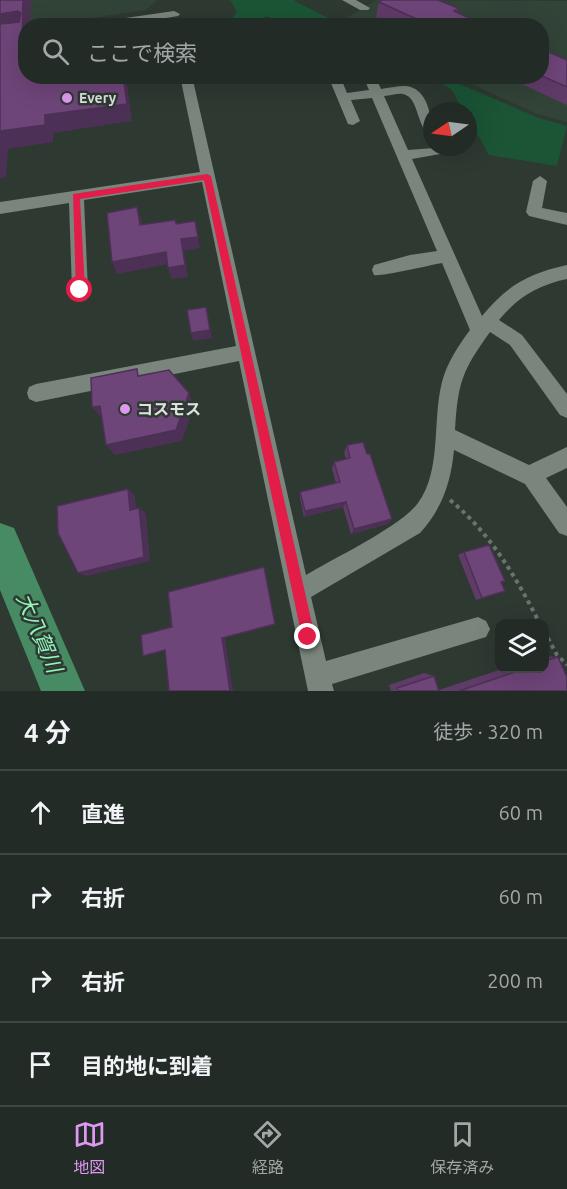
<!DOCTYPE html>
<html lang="ja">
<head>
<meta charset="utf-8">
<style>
	body { margin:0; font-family:Ubuntu,"Noto Sans JP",sans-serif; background:#2e3732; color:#f1f3f6 }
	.controls { position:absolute; right:18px; bottom:18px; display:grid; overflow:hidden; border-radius:12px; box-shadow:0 6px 24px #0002 }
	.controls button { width:54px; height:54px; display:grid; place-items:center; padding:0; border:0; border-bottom:2px solid #3f4743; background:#222b26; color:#f1f3f6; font:30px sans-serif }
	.compass { position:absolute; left:423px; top:102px; width:54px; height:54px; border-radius:50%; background:#222b26; box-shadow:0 6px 24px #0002; rotate:257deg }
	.stop { position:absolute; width:18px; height:18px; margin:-14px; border:4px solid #e11d48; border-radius:50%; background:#fff }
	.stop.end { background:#e11d48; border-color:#fff; box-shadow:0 2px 6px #0008 }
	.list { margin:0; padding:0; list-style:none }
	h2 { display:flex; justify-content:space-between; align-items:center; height:78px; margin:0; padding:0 24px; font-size:26px }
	h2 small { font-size:20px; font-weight:400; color:#a2a7a7 }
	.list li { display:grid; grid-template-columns:39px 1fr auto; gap:18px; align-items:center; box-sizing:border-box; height:84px; padding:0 24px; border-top:2px solid #3f4743 }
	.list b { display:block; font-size:22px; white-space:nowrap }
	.list em { font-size:20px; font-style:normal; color:#a2a7a7 }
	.icon { flex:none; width:33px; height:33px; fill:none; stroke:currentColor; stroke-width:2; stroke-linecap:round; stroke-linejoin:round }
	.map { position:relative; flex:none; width:567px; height:691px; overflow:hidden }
	.search { position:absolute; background:#222b26; box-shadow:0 6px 24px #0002; left:18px; right:18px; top:18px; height:66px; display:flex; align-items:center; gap:15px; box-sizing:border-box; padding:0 21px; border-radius:24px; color:#a2a7a7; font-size:22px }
	.sheet { height:414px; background:#222b26 }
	nav { display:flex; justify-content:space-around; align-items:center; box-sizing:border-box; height:84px; border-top:2px solid #3f4743; background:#222b26; font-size:16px; color:#a2a7a7 }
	nav a { display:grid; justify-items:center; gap:3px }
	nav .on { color:#df98f1 }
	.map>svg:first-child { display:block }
	.built { fill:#324338 }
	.green { fill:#1b5536 }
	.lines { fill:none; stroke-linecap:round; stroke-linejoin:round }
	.river { fill:#468b63; fill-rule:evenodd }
	.path { stroke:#6a746e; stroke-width:4; stroke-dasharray:4 4; stroke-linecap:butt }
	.minor { fill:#79857d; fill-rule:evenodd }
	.wall { fill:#5f3b68 }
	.shaded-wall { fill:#4d3055 }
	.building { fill:#6e4579; stroke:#4d3055; stroke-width:1.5 }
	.route { fill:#e11d48 }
	.poi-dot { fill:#df98f1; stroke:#2e3932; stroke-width:2 }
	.labels { text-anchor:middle; stroke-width:5; stroke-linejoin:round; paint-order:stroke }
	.far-poi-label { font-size:14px; font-weight:bold; fill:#dce3de; stroke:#2e3932; text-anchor:start }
	.poi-label { font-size:16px; font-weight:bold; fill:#dce3de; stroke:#2e3932; text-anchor:start }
	.near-water-label { font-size:21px; font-style:italic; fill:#92f5ba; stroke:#2e3932 }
</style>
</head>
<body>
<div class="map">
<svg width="567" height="691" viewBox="0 0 567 691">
	<rect width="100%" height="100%" fill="#2e3932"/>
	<path class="built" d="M0,0H156V1L146,10L44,25L26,26L0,32Z
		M376,0L567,1V122L537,114L456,77L542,76V26H347L340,22Z"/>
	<path class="green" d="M230,0H293L330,19L333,25H291L266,16L253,25H238L233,17L237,12Z
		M429,77H443L539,118L567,126L557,166L489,155L468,117V111H464L451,89Z"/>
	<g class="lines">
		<path class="river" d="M0,523L14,528L85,691H41L0,590Z"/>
		<path class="path" d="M450,500C491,534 516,577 540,624
			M544,631L557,655L567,665"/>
		<path class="minor" d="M342,0H356L370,8L368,10H360Z
			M174,11L180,14L178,16L118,26H86L91,23Z
			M180,76H192L306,575C334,558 400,527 418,503C442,470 432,421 442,382C447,363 458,346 470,330L442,263C430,265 381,277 374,275L372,270L374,265L410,255L437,251L372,98L351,100L360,121L353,125L348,124L328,76H340L347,93L369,90L363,76H375L381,89C388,88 397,86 405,86C428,87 432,118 432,135C416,131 420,97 403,94C398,93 390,96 384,96L408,150L447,147L446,153L412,159L482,316C508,285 527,274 567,265V279C538,285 518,297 499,320L522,335L567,394V418L560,415L510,345L490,332C462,371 458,382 455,430L529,465L567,447V468L546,478L567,507V536L559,533L525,484L454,450C451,482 442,509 420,533L311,597L326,661L478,617L486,621L490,629L486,637L332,684L334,691H308L239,361L36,402L29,399L27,393L29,387L36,384L236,346L202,182L84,200L88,290L86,295L80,297L74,295L72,290L69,203L0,214V202L200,172Z
			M540,176L547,181L542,208L567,213V225L529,216L526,212L533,181Z"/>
	</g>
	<path class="wall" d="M379,2L458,8L457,13L486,26H395L376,17Z
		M542,49L567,60V105L504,76H542Z
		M347,445L367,454L392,519L387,524L351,534L343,507L304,517L300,498V492L336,483L332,469L334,462L346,459L344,453Z
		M464,552L501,582L482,598L476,600L458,555Z
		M544,656L558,657L567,691H391L389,685L424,673L434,676L439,690L502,669H544Z"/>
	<path class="shaded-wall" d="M23,0H31L30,26H26V63L6,32L0,19V8L18,11L23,22Z
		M123,76H126L132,121L53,133V142L8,149L6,177L0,178V131L45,115Z
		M137,207L141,219L144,237L140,225Z
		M195,221L200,248L184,251L188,277L171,279L168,268L181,239Z
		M166,252L169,264L117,274L112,262Z
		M206,307L212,338L193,341L191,333Z
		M189,393L194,406L182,441L115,455L106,445Z
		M100,406L102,419L92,407Z
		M128,489L135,496L137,515L130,510Z
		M346,502L343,507L304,517L305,511Z
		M139,508L146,513L150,561L87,576L78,573Z
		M392,519L387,524L351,534L354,529Z
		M264,567L275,625L225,638L233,691H230L222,638Z"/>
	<path class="building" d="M0,0H23L22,55H26V76H123L127,104L45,115V125L0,131V24L19,22L21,13L18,11L0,14Z
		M382,0H438L458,8L454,11L486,26H432L379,2Z
		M542,49L567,60V87L542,76Z
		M137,207L140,225L175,220L176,224L195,221L198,237L181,239L185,265L168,268L166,252L112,262L107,213Z
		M206,307L210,330L191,333L187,310Z
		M137,369L138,376L169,370L189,393L176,430L106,445L100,406L92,407L91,378Z
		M363,442L367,454H370L392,519L354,529L346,502L305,511L300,492L340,482L334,462L350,458L347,445Z
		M128,489L130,510L139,508L144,557L78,573L58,533L57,506Z
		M489,545L505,581L501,582L505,591L482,598L464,552Z
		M264,567L275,624L222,638L230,691H169L165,650L143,656L141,635L172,627L168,592Z
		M558,657L567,677V691H459L524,669H544V661Z
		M434,676L439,691H398L397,688Z"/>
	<path class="route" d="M207,174L211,176L315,637L313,641L308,643L304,641L302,637L204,180L80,199L85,290L80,294L76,290L73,194Z"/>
	<g class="poi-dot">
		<circle cx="67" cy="98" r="6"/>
		<circle cx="125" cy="409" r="6"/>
	</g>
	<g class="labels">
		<g class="far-poi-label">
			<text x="79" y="103">Every</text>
		</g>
		<g class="poi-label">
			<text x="137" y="415">コスモス</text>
		</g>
		<g class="near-water-label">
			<text transform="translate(39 633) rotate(67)" y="7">大八賀川</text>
		</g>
	</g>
</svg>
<div class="controls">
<button><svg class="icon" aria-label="layers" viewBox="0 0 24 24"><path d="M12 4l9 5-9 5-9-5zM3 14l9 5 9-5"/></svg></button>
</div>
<svg class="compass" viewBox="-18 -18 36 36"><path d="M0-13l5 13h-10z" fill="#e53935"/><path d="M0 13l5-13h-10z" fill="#a2a7a7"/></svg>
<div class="stop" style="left:80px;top:290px"></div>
<div class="stop end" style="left:308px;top:637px"></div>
<div class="search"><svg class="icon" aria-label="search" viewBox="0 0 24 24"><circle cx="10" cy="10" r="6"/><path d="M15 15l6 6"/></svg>ここで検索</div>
</div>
<section class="sheet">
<h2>4 分<small>徒歩 · 320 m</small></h2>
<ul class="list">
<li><svg class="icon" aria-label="ahead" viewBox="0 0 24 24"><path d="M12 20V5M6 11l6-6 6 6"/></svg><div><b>直進</b></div><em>60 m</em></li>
<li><svg class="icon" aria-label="right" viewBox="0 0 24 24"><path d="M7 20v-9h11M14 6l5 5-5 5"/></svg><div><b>右折</b></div><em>60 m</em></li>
<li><svg class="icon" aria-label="right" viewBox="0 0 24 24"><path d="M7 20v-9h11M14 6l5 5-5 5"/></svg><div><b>右折</b></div><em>200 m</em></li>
<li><svg class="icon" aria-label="arrive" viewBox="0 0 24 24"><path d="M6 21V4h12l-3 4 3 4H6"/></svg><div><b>目的地に到着</b></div></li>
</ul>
</section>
<nav>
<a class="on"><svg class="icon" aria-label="map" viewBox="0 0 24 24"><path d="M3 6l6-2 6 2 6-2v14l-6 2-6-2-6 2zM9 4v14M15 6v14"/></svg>地図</a>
<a><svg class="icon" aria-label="directions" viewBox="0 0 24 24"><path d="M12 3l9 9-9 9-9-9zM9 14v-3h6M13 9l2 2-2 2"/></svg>経路</a>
<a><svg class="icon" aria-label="saved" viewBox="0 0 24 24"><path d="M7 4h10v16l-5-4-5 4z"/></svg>保存済み</a>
</nav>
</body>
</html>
